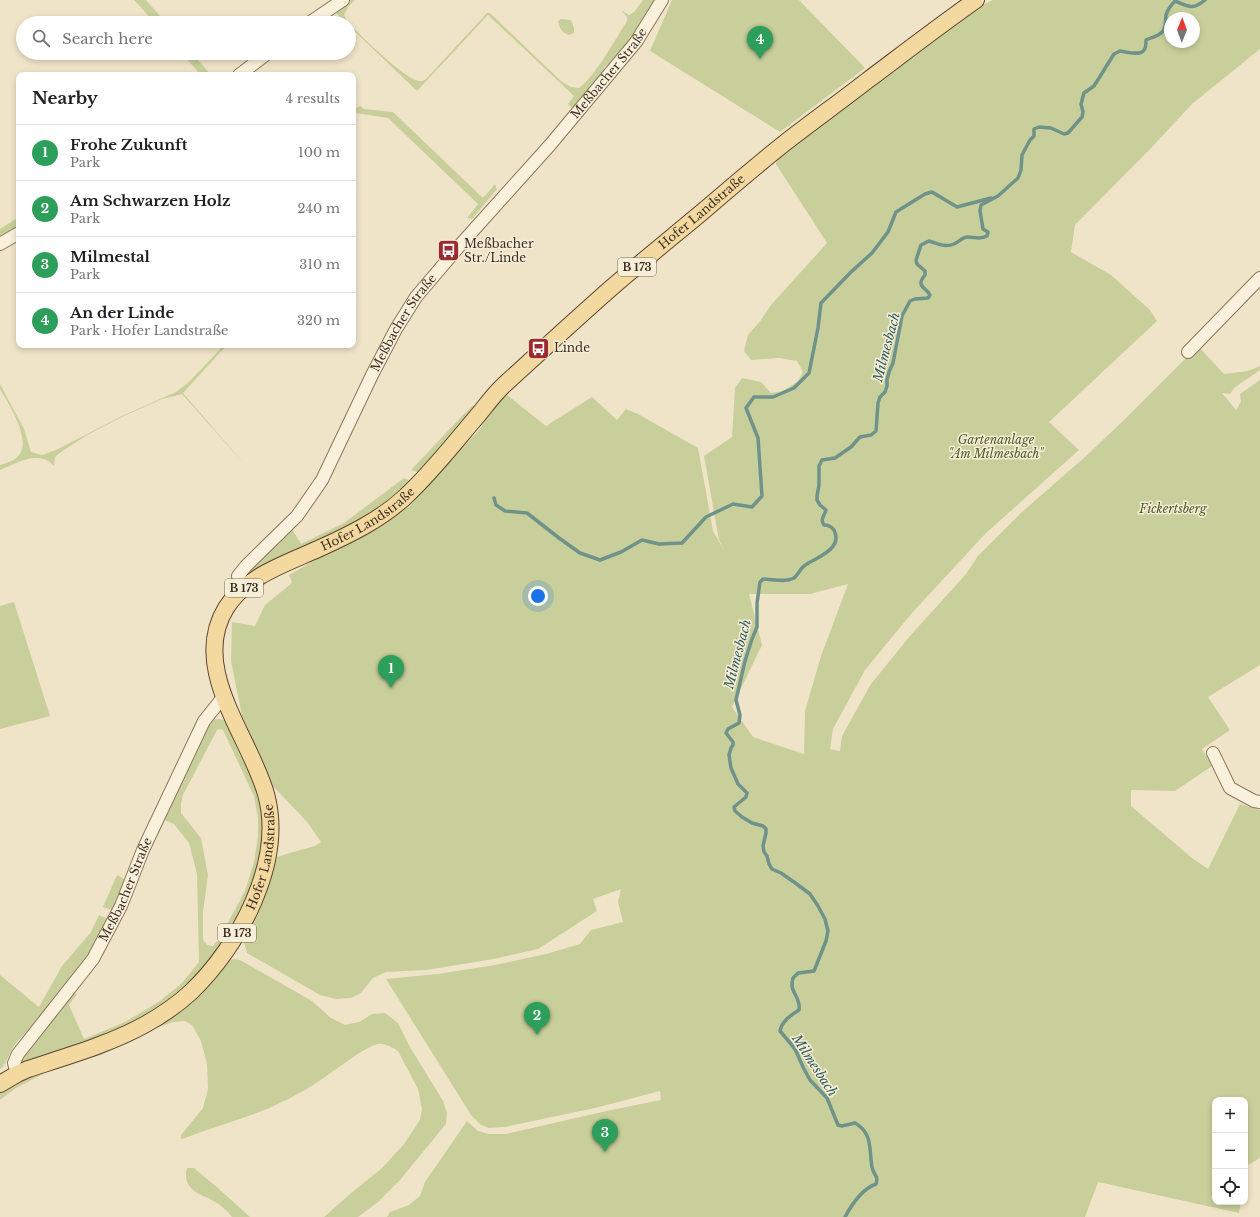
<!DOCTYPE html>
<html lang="en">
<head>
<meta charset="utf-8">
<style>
	body { margin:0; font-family:"Libre Baskerville",serif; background:#f2f2f2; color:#202124 }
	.controls { position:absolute; right:12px; bottom:12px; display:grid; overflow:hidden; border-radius:8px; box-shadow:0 2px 6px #0003 }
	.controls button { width:36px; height:36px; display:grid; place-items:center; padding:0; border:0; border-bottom:1px solid #e0e0e0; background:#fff; color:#202124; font:20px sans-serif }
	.compass { position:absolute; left:1164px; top:12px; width:36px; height:36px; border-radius:50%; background:#fff; box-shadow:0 2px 6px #0003; rotate:1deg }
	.you { position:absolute; left:538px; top:596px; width:14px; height:14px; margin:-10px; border:3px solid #fff; border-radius:50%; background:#1a73e8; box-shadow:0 0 0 6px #1a73e833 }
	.badge { display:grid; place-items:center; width:26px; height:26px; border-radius:50%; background:#1a73e8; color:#fff; font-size:13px; font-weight:700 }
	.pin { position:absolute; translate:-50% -33px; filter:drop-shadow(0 1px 2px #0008) }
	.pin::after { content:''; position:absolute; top:21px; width:14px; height:12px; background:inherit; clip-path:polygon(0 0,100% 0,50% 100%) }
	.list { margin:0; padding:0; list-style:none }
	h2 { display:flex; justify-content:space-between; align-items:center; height:52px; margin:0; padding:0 16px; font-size:17px }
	h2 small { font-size:13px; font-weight:400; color:#757577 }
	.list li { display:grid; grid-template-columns:26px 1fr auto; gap:12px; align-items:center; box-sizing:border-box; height:56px; padding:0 16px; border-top:1px solid #e0e0e0 }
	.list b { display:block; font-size:15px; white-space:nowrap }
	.list p { margin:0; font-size:13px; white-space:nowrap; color:#757577 }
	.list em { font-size:13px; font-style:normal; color:#757577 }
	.icon { flex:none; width:22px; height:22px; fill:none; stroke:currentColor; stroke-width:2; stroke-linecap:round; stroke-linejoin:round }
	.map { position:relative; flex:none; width:1260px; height:1217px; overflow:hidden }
	.search { position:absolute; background:#fff; box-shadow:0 2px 6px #0003; left:16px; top:16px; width:340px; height:44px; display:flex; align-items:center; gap:10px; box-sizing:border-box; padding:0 14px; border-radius:22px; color:#757577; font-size:15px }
	.panel { position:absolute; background:#fff; box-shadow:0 2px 6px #0003; left:16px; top:72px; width:340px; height:276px; border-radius:8px }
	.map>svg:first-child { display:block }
	.green { fill:#c9cf9b; fill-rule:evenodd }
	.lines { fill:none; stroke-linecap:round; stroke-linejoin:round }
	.stream { stroke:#6f938a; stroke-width:3.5 }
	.minor-casing { stroke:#8d765c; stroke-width:14 }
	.major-casing { stroke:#5b4430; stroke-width:18 }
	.minor { stroke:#faf1dc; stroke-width:12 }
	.major { stroke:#f3d9a0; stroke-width:16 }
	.labels { text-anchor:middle; stroke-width:3; stroke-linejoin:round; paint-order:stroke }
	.shield { fill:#f7eed8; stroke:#756857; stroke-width:1 }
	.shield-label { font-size:11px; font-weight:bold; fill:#3d2e20 }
	.street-label { font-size:12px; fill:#3d2e20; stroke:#f7eed8 }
	.poi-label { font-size:12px; fill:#3d2e20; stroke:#f7eed8; text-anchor:start }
	.park-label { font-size:12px; font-style:italic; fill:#4d5a26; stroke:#f7eed8 }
	.water-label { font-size:13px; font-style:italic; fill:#2f5d5a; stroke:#f7eed8 }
</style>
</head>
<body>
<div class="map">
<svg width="1260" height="1217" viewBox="0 0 1260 1217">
	<rect width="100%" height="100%" fill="#f0e4c8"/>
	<path class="green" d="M134,0H146L166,23H155Z
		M350,0H355L349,6L344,15L348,23H346L334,11Z
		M643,0H655L642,26L615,62L605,66L600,79L575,107L572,108L568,104L574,96L488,15L417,91L349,26V24C363,37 403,78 419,81C422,81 422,81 425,80L487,13H490L561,81L571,87L579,88C597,74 614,41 627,21V17L621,10L629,15L634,12Z
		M672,0H799L865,68L780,132L650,51Z
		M993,0H1260V49L1192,104L1153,146L1075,225L1071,252L1111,275L1150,310L1157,321L1049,422L1079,450L985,534L912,613L865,670L833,729L830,749L840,751L842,736L871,684L910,636L966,574L978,556L1022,512L1086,456L1124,420L1198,346L1224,374L1248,371L1260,366V370L1234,388L1230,394L1222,393L1236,410L1241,402L1240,394L1260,380V665L1208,697L1230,730L1202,749L1212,766L1175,791L1131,790V806L1192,858L1208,869L1240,804L1260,810V1158L1248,1165L1245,1180V1100H1215V1202H1241L1239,1213L1098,1182L1085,1217H387L390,1212L409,1205L420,1196L425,1182L467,1121L478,1131L489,1134H506L611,1110L661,1100L660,1091L595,1108L505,1127L489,1128L481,1125L471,1115L386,979L438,974L495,965L546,954L580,944L591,930L623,922L618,902L621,889L593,899L597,911L538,949L494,959L439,968L426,970L386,972L373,978L361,993L351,998L336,999L320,995L247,953L242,936L277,857L293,852L315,846L321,842L308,823L272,785L242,716L231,661L232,622L255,626L265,605L292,583L289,575L378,524L420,495L479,430L502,391L546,426L592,397L617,420L626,409L638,414L698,448L713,531L725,552L719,540L704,456L732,437L735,388L742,378L761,382L771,393L783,391L798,381L803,372L797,361L779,358L751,360L744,351L748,335L761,320L771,305L827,243L776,164L777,158L959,17ZM1170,18H1194V42H1170ZM848,584L821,656L805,711L804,754L753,737L732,707L762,645L749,594H810Z
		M561,19L571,20L574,28V33L569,35C561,32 560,29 558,21Z
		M182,53H192L211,75H198V72Z
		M360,106L364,109L393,112L483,198L495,184L497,189L472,219L467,218L478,204L388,118L356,113L353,110Z
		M19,217V230L0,240V229Z
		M224,345H227L183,393L247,467L182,394L162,399L124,416L87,435L61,452L55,457L54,466C39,449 17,463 0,470V465C6,463 15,461 19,455C32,439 8,403 0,389V384L24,429L31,452L42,455L56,450L124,415L176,392L189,382Z
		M473,405L476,410L420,473L411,470L462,416Z
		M404,478L413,482L374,513L248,575L247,573L321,486L325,487L309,510L292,529L301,544L344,523Z
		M14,602L50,716L0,729V606Z
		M216,719L226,720C241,752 261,786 264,822C267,854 253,889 238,917C232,926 227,936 221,946C198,980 161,1010 125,1027C103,1038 79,1043 56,1051C45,1054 35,1059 25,1063L22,1061L21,1056L71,993L77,994L69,1005L84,1039L125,1022L160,1001L182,983L199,962L197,874L189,843L174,824L162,819L211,720ZM220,729L223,730L254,796L258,819V836L254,862L245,891L219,939L213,946L207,945L203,940V912L208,875L201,838L181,813V804L183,795L217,730Z
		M117,875L124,879V884L114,911L103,907Z
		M99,915L110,920L91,957L36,1022L15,1044L3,1067L0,1069V975L39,1007L62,966L91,932Z
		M234,959L240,960L312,1001L331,1018L345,1025L359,1022L372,1014L385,1013L398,1023L410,1047L443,1101L447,1113L446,1124L400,1180L378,1202L358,1217H324L350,1194L382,1168L404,1144L420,1120L422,1109L418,1089L398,1051C393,1048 384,1043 378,1044C364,1048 351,1059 339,1067C321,1080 302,1093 282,1102C250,1118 215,1126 182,1139L181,1138V1135L203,1108L208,1089L207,1064L201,1041L192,1025L185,1021L173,1022L156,1028L131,1042L103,1054L45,1073L16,1088L0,1100V1091L22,1078L100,1051L229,960Z
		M187,1168H194L218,1188L250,1217H232C227,1210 218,1203 210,1199C208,1197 204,1197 201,1195C190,1190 183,1181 187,1168Z"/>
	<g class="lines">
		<path class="stream" d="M494,498L496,505L505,511L527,513L559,538L580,553L600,560L621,552L642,540L659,544L682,543L706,517L733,504L752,507L762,496L758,438L746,408L754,397H773L794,388L809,373L818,328L821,303L851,272L872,253L888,232L896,212L925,194L932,192L957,207L991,198
			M845,1217C852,1204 862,1189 876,1184C879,1176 873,1174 872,1167C869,1150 873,1133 855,1123L842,1126L838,1125L827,1098L810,1080L803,1067L796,1051L791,1044L780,1031C782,1021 791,1015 799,1010C801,1000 793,994 792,986C792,983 792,981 793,978L798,973L814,971L826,941L828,931L825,919L818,906L810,894L794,882L781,873L772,869L769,864L767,856L764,852L763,846L766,833V829L763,826L752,823L742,817L735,811L734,807L746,797L747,793L738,784L731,768L729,755L731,748L733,745V742L726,733L728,729L739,723L740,715L736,700L745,661L752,639L757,627V603L760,582L763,579C772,579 785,583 794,578C798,575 800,569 804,566C814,558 844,550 834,530C831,526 828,525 824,525C820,520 824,516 826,510L820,505L817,500V496L819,485V466L822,460L835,458L851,447L860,437L871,435L876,431L878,403L880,397L885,392L887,386V380L889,372L893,363L902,316L910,301L915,299L928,298L930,295C926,287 915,287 925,275V271L917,264L916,260L921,245L929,241C937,243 945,248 954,244C959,242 962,237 968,237C975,237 980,240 987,236L988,232L983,229L980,211L981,205L998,196L1018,178L1021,170L1022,155L1030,140L1034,136V129L1039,127L1051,128L1064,134L1068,133L1082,117L1083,112L1081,104L1084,93L1094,86L1114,54L1120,51C1126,52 1141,56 1144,50C1146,48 1146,43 1146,40C1151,37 1157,37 1161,33C1167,29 1165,21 1166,15C1168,9 1171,5 1175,1C1188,6 1192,11 1205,0"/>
		<defs>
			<g id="minor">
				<path d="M309,23L343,0"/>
				<path d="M239,75L268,53"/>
				<path d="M0,244L19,233"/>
				<path d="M1188,352L1260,278"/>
				<path id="s1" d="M242,589L238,576L246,566L297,516L322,480L372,375L396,329L416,297L461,244L550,145L636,42L662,0"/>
				<path d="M1213,753L1230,788L1254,801L1260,802"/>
				<path id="s2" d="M17,1074L14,1063L18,1054L93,959L121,906L143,850L204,721L224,696"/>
			</g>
			<g id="major">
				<path id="s3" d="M0,1084L17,1074L28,1069C68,1056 110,1044 146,1024C162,1015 178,1004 191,992C239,946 285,862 266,794C250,737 189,668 226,608C246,576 285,564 318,549C349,535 380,520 405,497C432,472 455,442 479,414C487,404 495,393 505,384C540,352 575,320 610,289C640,263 671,238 701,213C729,189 757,165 786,142C813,121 841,101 868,80C904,53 939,26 976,0"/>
			</g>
		</defs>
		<use href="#minor" class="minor-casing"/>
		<use href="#major" class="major-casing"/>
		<use href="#minor" class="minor"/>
		<use href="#major" class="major"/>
	</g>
	<defs>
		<symbol id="bus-square" viewBox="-11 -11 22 22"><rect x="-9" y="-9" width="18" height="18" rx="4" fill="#9e2a2b" stroke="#f7eed8"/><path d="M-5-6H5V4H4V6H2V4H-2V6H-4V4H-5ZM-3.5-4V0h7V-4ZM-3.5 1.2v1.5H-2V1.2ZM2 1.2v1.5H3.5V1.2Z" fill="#fff"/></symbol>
	</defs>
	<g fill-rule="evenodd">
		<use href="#bus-square" x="436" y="238" width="25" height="25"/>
		<use href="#bus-square" x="526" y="336" width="25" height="25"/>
	</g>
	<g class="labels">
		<g class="shield">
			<rect x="618" y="258" width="38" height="18" rx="3"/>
			<rect x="225" y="579" width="38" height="18" rx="3"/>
			<rect x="218" y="924" width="38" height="18" rx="3"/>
		</g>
		<g class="shield-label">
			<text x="637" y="271">B 173</text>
			<text x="244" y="592">B 173</text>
			<text x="237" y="937">B 173</text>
		</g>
		<g class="street-label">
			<text dy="4" stroke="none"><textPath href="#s1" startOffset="643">Meßbacher Straße</textPath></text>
			<text dy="4" stroke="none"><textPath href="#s3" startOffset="1258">Hofer Landstraße</textPath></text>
			<text dy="4" stroke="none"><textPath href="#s1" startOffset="319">Meßbacher Straße</textPath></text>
			<text dy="4" stroke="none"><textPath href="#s3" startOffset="802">Hofer Landstraße</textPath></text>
			<text dy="4" stroke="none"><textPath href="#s3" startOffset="370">Hofer Landstraße</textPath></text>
			<text dy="4" stroke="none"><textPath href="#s2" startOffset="219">Meßbacher Straße</textPath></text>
		</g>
		<g class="poi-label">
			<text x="464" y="248">Meßbacher<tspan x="464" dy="14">Str./Linde</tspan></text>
			<text x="554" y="352">Linde</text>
		</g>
		<g class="park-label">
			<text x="996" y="444">Gartenanlage<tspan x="996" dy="14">"Am Milmesbach"</tspan></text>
			<text x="1173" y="513">Fickertsberg</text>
		</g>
		<g class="water-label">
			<text transform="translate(886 347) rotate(-75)" y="5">Milmesbach</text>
			<text transform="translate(737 654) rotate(-75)" y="5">Milmesbach</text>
			<text transform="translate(815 1065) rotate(57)" y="5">Milmesbach</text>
		</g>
	</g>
</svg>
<div class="controls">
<button>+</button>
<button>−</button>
<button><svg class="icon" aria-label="locate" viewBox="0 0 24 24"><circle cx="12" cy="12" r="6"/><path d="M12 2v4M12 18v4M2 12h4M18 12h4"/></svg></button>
</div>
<svg class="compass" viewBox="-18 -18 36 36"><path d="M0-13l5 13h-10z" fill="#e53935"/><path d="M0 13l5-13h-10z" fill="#757577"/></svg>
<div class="you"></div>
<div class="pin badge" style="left:391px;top:688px;background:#2e9e5b">1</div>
<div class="pin badge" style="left:537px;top:1035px;background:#2e9e5b">2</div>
<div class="pin badge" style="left:605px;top:1152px;background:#2e9e5b">3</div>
<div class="pin badge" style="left:760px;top:59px;background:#2e9e5b">4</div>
<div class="search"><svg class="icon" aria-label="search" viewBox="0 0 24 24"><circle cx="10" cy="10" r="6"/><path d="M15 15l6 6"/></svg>Search here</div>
<section class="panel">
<h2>Nearby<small>4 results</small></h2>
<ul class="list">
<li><span class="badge" style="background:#2e9e5b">1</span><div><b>Frohe Zukunft</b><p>Park</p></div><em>100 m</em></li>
<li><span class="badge" style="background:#2e9e5b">2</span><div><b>Am Schwarzen Holz</b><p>Park</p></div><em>240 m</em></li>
<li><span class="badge" style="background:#2e9e5b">3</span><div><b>Milmestal</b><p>Park</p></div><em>310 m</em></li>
<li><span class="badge" style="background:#2e9e5b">4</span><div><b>An der Linde</b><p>Park · Hofer Landstraße</p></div><em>320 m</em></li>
</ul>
</section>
</div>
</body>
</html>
